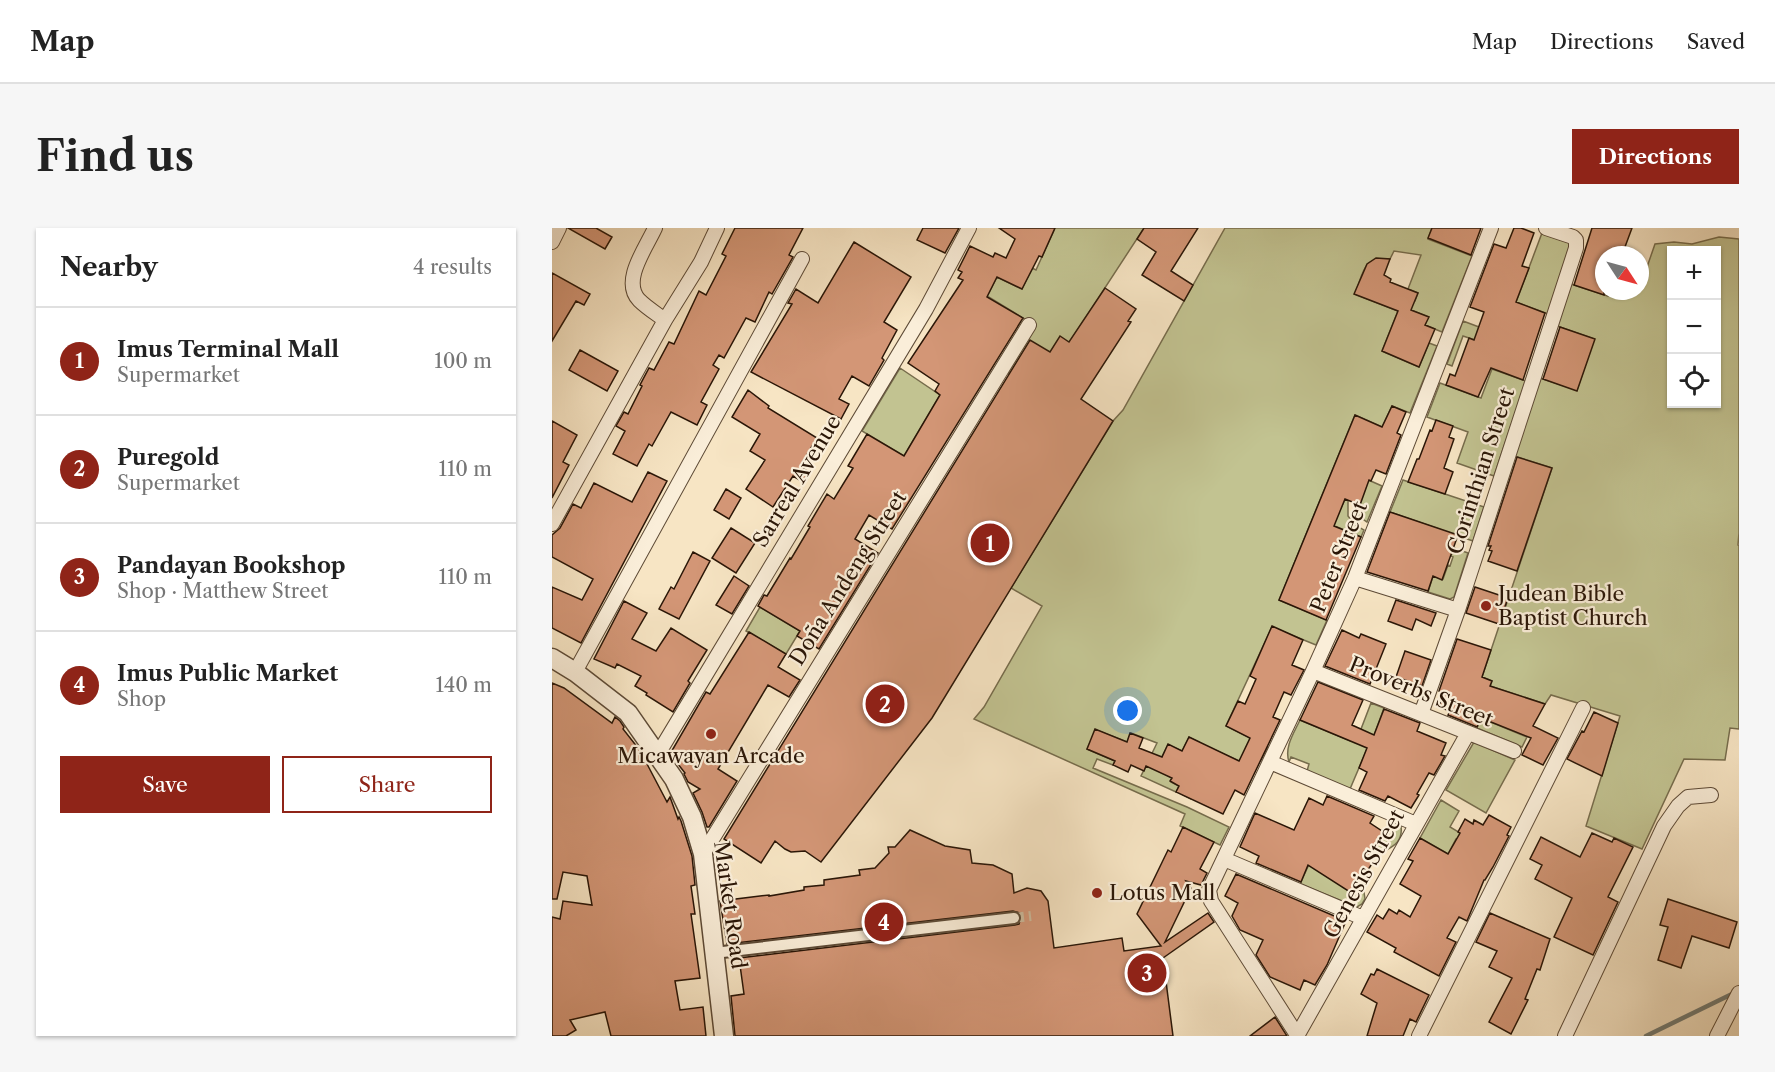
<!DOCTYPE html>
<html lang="en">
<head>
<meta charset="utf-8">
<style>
	body { margin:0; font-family:"Libre Caslon Text",serif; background:#f6f6f6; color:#222 }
	.controls { position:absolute; right:18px; top:18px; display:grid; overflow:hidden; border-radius:0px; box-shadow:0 2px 4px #0004 }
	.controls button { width:54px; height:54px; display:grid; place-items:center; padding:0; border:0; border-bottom:2px solid #e0e0e0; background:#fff; color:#222; font:30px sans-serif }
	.compass { position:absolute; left:1043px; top:18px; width:54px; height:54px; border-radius:50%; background:#fff; box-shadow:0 2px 4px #0004; rotate:126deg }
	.you { position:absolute; left:576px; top:483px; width:21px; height:21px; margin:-15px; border:4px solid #fff; border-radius:50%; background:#1a73e8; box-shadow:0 0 0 9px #1a73e833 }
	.badge { display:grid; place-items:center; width:39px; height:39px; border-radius:50%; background:#8f2418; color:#fff; font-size:20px; font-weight:700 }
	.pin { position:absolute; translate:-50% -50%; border:3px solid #fff; box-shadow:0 2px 6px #0006 }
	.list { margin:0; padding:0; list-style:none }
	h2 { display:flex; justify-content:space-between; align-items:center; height:78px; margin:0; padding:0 24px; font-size:26px }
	h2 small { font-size:20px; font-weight:400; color:#767676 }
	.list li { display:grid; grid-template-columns:39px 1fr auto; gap:18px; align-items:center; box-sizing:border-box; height:108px; padding:0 24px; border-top:2px solid #e0e0e0 }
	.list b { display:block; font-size:22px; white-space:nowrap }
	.list p { margin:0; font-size:20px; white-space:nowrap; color:#767676 }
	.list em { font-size:20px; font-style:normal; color:#767676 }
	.actions { display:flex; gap:12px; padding:18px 24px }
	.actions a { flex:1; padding:14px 0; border:2px solid #8f2418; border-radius:0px; text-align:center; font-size:21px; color:#8f2418 }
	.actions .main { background:#8f2418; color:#fff }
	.icon { flex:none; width:33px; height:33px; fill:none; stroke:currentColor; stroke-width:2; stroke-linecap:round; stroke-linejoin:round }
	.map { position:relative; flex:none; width:1187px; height:808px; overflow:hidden; border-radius:0px }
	header { display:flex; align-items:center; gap:36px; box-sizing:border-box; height:84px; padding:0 30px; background:#fff; border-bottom:2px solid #e0e0e0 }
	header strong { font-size:28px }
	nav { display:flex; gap:33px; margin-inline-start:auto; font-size:21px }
	.intro { display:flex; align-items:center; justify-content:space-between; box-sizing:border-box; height:144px; padding:0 36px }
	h1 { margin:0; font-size:42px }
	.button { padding:15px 27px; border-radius:0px; background:#8f2418; color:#fff; font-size:21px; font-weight:700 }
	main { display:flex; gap:36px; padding:0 36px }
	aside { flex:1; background:#fff; border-radius:0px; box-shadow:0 2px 4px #0004 }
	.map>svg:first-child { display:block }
	.green { fill:#c2c391; stroke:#766c4c; stroke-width:1.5; fill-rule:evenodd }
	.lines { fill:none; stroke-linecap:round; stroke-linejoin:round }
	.stream { stroke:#707a74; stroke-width:4.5 }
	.building { fill:#d39676; stroke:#2a1607; stroke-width:1.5 }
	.pedestrian-tunnel { stroke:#cebc9e; stroke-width:10; stroke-dasharray:10 5; stroke-linecap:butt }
	.pedestrian-casing { stroke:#5d4a36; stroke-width:14 }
	.minor-casing { stroke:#5d4a36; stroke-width:16 }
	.tertiary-casing { stroke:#5d4a36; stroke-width:21 }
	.pedestrian { stroke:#faeed9; stroke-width:10 }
	.minor { stroke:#faeed9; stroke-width:14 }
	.tertiary { stroke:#faeed9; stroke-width:18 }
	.poi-dot { fill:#8f2418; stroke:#faeed9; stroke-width:2 }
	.labels { text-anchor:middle; stroke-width:4.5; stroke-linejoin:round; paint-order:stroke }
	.street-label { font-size:21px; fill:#2a1607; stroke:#faeed9 }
	.poi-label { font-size:21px; fill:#2a1607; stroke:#faeed9; text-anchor:start }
</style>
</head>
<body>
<header>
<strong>Map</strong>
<nav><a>Map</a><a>Directions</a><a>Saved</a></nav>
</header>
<div class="intro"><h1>Find us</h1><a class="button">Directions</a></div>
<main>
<aside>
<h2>Nearby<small>4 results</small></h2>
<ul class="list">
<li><span class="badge">1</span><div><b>Imus Terminal Mall</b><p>Supermarket</p></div><em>100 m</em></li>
<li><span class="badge">2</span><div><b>Puregold</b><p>Supermarket</p></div><em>110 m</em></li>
<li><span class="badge">3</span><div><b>Pandayan Bookshop</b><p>Shop · Matthew Street</p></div><em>110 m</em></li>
<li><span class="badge">4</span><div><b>Imus Public Market</b><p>Shop</p></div><em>140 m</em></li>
</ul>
<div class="actions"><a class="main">Save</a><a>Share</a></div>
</aside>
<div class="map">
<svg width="1187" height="808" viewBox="0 0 1187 808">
	<rect width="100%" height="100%" fill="#f7e5c4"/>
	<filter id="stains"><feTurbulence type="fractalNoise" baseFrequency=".00333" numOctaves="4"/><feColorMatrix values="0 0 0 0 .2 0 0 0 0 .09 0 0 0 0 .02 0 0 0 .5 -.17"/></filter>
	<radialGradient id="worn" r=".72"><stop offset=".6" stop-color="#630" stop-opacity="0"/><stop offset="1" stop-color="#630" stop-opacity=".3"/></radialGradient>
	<path class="green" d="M503,0H592L485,164L456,145L484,98L435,68L445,49L470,61L480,40L484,42Z
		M673,0H880L876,11L920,28L890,104L873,97L876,89L849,78L863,73L866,65L856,61L869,27L842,23L838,31C810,29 812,43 803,66L846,83L830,123L867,139L877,115L885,118L858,185L840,178L830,199L803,187L727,372L775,392L764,417L720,399L674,498L716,519L709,532L696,526L687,533L663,522L639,571L631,567L642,544L647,514L637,509L630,523L616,517L604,540L615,545L614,547L620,550L619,554L627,558L624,564L589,548L605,515L579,505L575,514L544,502L535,521L563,533L561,537L545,531L541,540L635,579L677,599L668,617L628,598L633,586L422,491L432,479L490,378L459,360L561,193L571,182Z
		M990,5L1017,14L1019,18L996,86L964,74Z
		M1167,9L1187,11V305L1186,317L1187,318V501L1178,500L1173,532L1132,531L1090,621L1034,598L1068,488L999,467L993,476L938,458L940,453L930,449L1000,240L962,228L988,150L1025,162L1042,111L1005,98L1019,56L1056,68L1059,63H1088V43L1095,39L1103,16L1122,14L1140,16ZM1120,22H1164V176H1120Z
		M911,93L927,99L923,112L911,108L900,138L895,136Z
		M348,140L388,167L352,228L310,203Z
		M940,141L974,153L942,248L905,235L916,204L875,189L888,155L929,170Z
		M789,240L830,258L815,294C807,289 803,285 803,275L808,277Z
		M851,252L932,279L921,313L838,284Z
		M793,271L796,272V288L803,297L812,302L809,309L773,294L789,280Z
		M902,320L916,325L902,369L898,371L876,364L881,348L891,351L896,337L898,338L901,329L899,328Z
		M208,379L248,403L234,426L194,403Z
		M819,475L832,480L817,521H815L798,561L755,543L757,536L739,529L737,534C732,519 742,505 748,492L799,513L809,501Z
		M929,490L975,509L970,519L925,500Z
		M922,514L963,532L934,585L894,562Z
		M889,572L907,583L898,599L915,609L904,611L896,626L868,610Z
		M783,580L810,651L813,671L810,676L805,679L748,656Z
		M840,594L849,598C852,620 832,620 819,632L817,631Z"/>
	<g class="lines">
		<path class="stream" d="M1094,808L1180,766"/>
	</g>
	<path class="building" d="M16,0H44L60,9L53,21Z
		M183,0H251L237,27L241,29L220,66L217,64L203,94L194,90L172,130L167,127L161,137L167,141L149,174L155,177L145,197L119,184L100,218L97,216L85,238L61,226L73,203L64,198L72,184L76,186L90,158L88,157L97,140L102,142L117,114L122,116L147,63L154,67L174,28L170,26Z
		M371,0H407L393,25L365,12Z
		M447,0H503L490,29L487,28L470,61L445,49L435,69L471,90L340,301L317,287L303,311L326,325L267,421L245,408L248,403L206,378L212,367L215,368L238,330L239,331L258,299L256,298L275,266L282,271L301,240L296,238L315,206L352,228L388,167L383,163L387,156L356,135L411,52L406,50L410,44L406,42L418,18L441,29L443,25L454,30L463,11Z
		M592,0H646L619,43L641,57L632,73L590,47L604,24L585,11Z
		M880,0H929L919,27L876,10Z
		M962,0H969L982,5L970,38L977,40L964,74L993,85L971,152L939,140L926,169L894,157L898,146L903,148L917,110L922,112L932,84L918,79L942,16L954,20Z
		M1040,0H1080L1070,27H1052V67L1022,57Z
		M302,14L359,49L332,94L345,102L330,130L332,132L317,158L300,148L287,171L297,176L289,191L199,144L240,76L236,75L244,61L266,75Z
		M824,30L838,31L832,47L839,51L838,54L866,65L859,82L877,89L873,97L883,101L867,139L830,123L846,83L802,66L815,36Z
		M0,45L38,66L32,77L24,73L0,113Z
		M553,60L584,81L576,93L579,94L529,171L561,193L380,490L269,634L253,623L239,624L233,621L223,613L209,635L172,611L478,112L498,124L508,108L517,114Z
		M1008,99L1043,111L1025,163L991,151Z
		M28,122L66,143L55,163L17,142Z
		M196,162L217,178L216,180L265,210L248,238L257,244L251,254L241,248L221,279L194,261L213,232L198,223L208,206L180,189Z
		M840,178L854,184L845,205L849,207L834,246L824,242L819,253L817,252L808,277L793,271L782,298L809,309L774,392L727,372L803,187L830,199Z
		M884,192L901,198L897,209L902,211L892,240L901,244L893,266L856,254L865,231H867L878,202L880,203Z
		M0,193L25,207L11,234L17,237L0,270Z
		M965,229L1000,240L965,343L936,333L940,323L937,322L939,318H936Z
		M96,244L115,253L29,415L0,400V359L30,372L41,351L0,329V307L8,300L21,276L29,280L42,255L80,274Z
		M174,261L189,270L177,291L162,282Z
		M838,284L906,307L890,352L881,348L876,363L815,344Z
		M179,300L203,315L184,345L160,330Z
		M141,324L158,333L127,391L107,381L119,359L122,361Z
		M182,348L197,358L180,386L164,377Z
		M923,359L956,370L947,396L914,385Z
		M844,372L884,385L879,398L864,391L860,402L836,393Z
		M72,373L95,385L80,411L104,423L119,400L155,422L136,453L138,455L121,484L94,467L95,465L83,458L89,448L65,436L63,440L42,431Z
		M720,398L751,412L740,437L752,442L739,467L732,464L721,489L728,492L692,567L683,562L671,586L624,564L627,558L618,553L620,550L594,538L592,543L579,537L576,544L561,537L563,533L535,521L543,501L575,514L578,505L591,510L587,520L610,529L616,516L630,523L637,509L687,533L698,510L674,498L686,473L693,476L704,451L698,448Z
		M790,402L807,410L809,406L834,416L818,456L773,438Z
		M197,404L234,426L226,439L248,452L237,469L216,457L166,541L185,553L157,599H155L150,584L141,565L148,561L136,554L132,546L133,545L118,526L154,464L158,466Z
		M905,411L939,422L930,449L940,453L938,458L993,476L981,498L1006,510L991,537L970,527L979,510L929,490L925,499L896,487L898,483L887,479L892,465L887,463Z
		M853,423L879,432L870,458L844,449Z
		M766,454L811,472L800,497L822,507L832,481L868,495L865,503L894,515L889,527L893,528L882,547L877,545L865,566L867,567L859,580L836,568L833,573L807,562L815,544L807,540L815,520L748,492Z
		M0,455L12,460L60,495L63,489L68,493L72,499L71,501L97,534L95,536L115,574L118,569L126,591L127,589L129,593L140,628L143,657L139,658L143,686H139L148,750L123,753L128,782L151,779L154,808H59L53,784L18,792L24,802L14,808H0V689L8,691L11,673L40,677L35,648L11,644L5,671H0Z
		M1042,484L1066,495L1050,548L1015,531L1030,503L1032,504Z
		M775,568L822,588L818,595L833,605L817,631L821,634L801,666L756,637L749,654L704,635L707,628L688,619L703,585L742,602L757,570L771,577Z
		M937,587L959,599L955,607L957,608L941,639L933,652H932L915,693L907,689L895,710L904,714L887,748L842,724L844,720L815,704L825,687L831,691L837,681L845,686L847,682L858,689L869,668L848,656L861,633L856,631L868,610L896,626L908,605L906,604L913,591L921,596L922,592L931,597Z
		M631,599L662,614L648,641L655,645L649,657L634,653L639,660L613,714L656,685L662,694L611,730L621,808H183L179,768L192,766L187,730L463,697L467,696L469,690L468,685L461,683L175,716L168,673L217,667V668L252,662V659L272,657V652L308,647L307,642L323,640L337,625L336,619H343L358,602L393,618L418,622L420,635L441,637L460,646L462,665L475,660L489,663L496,673L502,720L570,710L572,723L609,718L585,686L616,622L619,624Z
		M1040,605L1060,614L1062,610L1081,619L1056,669L1066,674L1041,727L1002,709L1020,670L983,651L990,637L978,631L989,609L1028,629Z
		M684,646L794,693L775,737L763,757L752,752L748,762L718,749L704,727L711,712L688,702L680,688L686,675L673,668Z
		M1116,671L1185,694L1177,720L1140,708L1129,740L1106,732L1116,699L1108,697Z
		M938,685L998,711L988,742L985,741L973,771L976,772L959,806L937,794L960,750L937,739L945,723L924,714Z
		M825,741L877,767L864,794L858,791L851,808H815L825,775L809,766L819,746L822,747Z
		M723,789L735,808H698Z"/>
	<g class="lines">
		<path class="pedestrian-tunnel" d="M462,690L479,688"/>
		<defs>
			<path id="pedestrian" d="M162,725L462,690"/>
			<path id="minor" d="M103,0C94,20 69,53 87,72C95,80 105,86 113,92
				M0,14L7,0
				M0,296L113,92L149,34L165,0
				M803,350L906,382
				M761,443L962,523
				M23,444L250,31
				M869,486L906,382L1024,20V12L1021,9L994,0
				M106,526L374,81L417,0
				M718,534L864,596
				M151,626L477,97
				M672,631L811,690
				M745,807L659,673L657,662L761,443L803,350L939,0
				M745,808L916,505
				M867,808L1031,480
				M1013,808L1112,598L1126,578L1136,569L1159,567
				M1165,808L1187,765"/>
			<path id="tertiary" d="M0,430L23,444L76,485L122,551L140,589L151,626L172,808"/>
		</defs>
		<use href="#pedestrian" class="pedestrian-casing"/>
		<use href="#minor" class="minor-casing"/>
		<use href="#tertiary" class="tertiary-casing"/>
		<use href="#pedestrian" class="pedestrian"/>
		<use href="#minor" class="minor"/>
		<use href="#tertiary" class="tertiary"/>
	</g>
	<g class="poi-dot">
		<circle cx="934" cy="378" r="6"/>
		<circle cx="159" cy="506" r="6"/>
		<circle cx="545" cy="665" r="6"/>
	</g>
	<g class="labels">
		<g class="street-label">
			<text transform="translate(929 243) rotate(-72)" y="7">Corinthian Street</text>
			<text transform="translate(245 253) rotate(-59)" y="7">Sarreal Avenue</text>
			<text transform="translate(787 329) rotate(-68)" y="7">Peter Street</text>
			<text transform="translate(296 350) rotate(-58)" y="7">Doña Andeng Street</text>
			<text transform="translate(869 464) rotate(22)" y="7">Proverbs Street</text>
			<text transform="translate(812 646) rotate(-61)" y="7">Genesis Street</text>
			<text transform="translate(178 677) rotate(82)" y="7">Market Road</text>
		</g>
		<g class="poi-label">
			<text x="946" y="373">Judean Bible<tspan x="946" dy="24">Baptist Church</tspan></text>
			<text x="159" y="535" text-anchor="middle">Micawayan Arcade</text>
			<text x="557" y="672">Lotus Mall</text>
		</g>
	</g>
	<rect width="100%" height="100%" filter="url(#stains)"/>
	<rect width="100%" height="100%" fill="url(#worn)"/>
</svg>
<div class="controls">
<button>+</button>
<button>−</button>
<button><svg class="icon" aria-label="locate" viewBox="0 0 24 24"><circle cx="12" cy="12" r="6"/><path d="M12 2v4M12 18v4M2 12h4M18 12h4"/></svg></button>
</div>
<svg class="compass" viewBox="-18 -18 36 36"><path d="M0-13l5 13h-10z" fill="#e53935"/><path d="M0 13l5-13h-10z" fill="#767676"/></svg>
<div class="you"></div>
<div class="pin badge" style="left:438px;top:315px">1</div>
<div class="pin badge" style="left:333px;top:476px">2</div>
<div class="pin badge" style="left:595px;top:745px">3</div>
<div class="pin badge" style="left:332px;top:694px">4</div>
</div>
</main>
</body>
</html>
